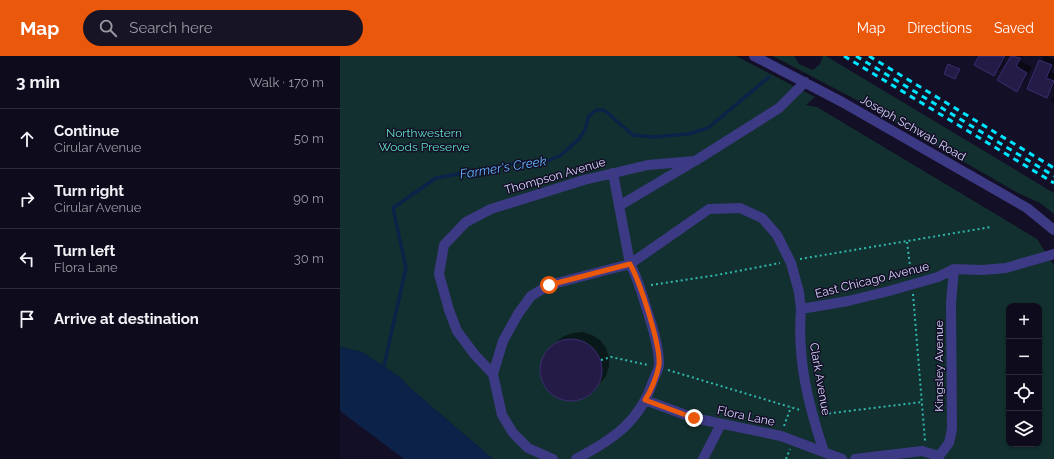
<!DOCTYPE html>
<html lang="en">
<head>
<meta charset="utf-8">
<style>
	body { margin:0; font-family:Raleway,sans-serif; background:#171425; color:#f1f3f6 }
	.controls { position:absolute; right:12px; bottom:12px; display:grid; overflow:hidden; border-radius:8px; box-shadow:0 1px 3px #0004 }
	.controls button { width:36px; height:36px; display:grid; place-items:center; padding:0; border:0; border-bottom:1px solid #2e2b3b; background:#0e0b1c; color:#f1f3f6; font:20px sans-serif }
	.stop { position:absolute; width:12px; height:12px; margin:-9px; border:3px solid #ea580c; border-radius:50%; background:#fff }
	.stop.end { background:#ea580c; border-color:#fff; box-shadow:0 1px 4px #0008 }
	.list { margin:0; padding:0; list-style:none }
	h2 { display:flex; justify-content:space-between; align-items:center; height:52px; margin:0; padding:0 16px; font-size:17px }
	h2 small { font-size:13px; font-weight:400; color:#9b9ba3 }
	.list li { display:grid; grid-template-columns:26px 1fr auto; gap:12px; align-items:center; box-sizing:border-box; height:60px; padding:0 16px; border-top:1px solid #2e2b3b }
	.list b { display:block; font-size:15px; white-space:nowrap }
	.list p { margin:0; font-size:13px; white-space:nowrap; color:#9b9ba3 }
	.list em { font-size:13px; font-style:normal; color:#9b9ba3 }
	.icon { flex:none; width:22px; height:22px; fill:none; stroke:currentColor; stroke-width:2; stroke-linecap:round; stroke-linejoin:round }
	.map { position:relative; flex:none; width:714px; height:403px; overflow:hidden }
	header { display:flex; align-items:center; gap:24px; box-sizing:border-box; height:56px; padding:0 20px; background:#ea580c; color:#fff }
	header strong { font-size:19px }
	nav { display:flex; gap:22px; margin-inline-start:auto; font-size:14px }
	.search { width:280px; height:36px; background:#171425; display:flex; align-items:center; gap:10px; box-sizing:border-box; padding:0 14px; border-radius:22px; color:#9b9ba3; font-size:15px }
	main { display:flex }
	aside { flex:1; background:#0e0b1c }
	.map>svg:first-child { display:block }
	.green { fill:#12302f; fill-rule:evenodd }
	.water { fill:#0c2248 }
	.shadow { fill:#0007 }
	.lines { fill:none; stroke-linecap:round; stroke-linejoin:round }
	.stream { stroke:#0c2248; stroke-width:3.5 }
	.building { fill:#241b47; stroke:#3b2d73 }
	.path { stroke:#2fb8b0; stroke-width:2; stroke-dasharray:2 3; stroke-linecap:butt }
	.minor { stroke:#3d3a85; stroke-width:10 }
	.rail { stroke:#00e5ff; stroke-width:3; stroke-dasharray:6 5; stroke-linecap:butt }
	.route { stroke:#ea580c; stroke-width:5 }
	.labels { text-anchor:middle; stroke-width:3; stroke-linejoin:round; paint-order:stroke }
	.street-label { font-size:12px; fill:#d9d4ff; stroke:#130f26 }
	.park-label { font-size:12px; fill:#5fe0c0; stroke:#130f26 }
	.water-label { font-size:13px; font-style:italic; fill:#62b6ff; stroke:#130f26 }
</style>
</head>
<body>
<header>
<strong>Map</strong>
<div class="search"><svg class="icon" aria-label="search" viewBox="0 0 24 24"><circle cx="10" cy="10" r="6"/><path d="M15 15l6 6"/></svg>Search here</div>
<nav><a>Map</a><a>Directions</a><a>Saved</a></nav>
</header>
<main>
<aside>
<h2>3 min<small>Walk · 170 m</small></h2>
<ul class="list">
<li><svg class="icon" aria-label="ahead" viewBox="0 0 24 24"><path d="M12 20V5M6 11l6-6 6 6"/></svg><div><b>Continue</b><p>Cirular Avenue</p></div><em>50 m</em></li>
<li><svg class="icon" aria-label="right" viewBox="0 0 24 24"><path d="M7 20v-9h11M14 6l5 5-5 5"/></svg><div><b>Turn right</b><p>Cirular Avenue</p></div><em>90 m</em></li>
<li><svg class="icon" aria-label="left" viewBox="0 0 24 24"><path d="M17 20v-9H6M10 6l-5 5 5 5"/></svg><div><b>Turn left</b><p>Flora Lane</p></div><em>30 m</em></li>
<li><svg class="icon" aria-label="arrive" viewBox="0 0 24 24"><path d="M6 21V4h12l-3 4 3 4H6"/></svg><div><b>Arrive at destination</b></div></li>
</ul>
</aside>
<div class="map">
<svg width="714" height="403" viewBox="0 0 714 403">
	<rect width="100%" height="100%" fill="#130f26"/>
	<path class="green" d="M0,0H396L475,41L466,49L477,51L697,183L714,209V403H153L69,331L61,322L22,296L0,291ZM669,250H699V388H669Z
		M433,0H454L459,8L473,14L480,8L483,0H486L714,137V158L700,147L678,137L511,41Z"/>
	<path class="water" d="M0,291L22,296L61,322L69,331L153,403H64L0,355Z"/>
	<path class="shadow" d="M640,0H667L660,13L654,18Z
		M672,0H683L681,5L692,11L682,29L676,34L658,24Z
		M705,0L714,3V10L711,16L714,18V30L706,41L700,5Z
		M610,7L620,12L615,22L609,9Z
		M714,40V47L711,45Z
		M243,276L252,279L260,284L266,292L269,301V310L266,320L253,335L245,341L236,344H227L210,336L202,320L201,311L204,302L216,286L224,280L233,277Z"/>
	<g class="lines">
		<path class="stream" d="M43,314L66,212L53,152L96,122L183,106L208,105L221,99L238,84L245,74L249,60L256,54H264L293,79L313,81L348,78L368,72L429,21"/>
	</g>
	<path class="building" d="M639,0H665L654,20L634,9Z
		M671,0L681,2L676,10L687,17L677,36L657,24Z
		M699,4L712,9L706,22L714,25L707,42L687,33Z
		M608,8L620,13L615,23L604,18Z
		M200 314a31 31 0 1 1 62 0a31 31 0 1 1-62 0Z"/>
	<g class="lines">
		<path class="path" d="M567,186L571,218
			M460,203L651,171
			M311,229L377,219L440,207
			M573,238L585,385
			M261,304L271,301L308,309
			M328,314L460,354
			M484,358L582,346
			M444,370L451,351
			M446,403L450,393"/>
		<path class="minor" d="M414,0L502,46L687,152L714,174
			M279,150L353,106
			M461,253C457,304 468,348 484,396
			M153,318L135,299L117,275L109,254L99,218L104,189L126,166L151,153L244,124L308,109L355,105L439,52L465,26
			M305,344L354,362L441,380L502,403
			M213,403L188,392L173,377L162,359L153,318L163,285L178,258L191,240L209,229L290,208L369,153L400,152L422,162L437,179L451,207L459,236L461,253L508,245L549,235L598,221L614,213L642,214L666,212L714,198
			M236,403C272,384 300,366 313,325C315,320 319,313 319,308C319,290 312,270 307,254C302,238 298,222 290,208L273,117
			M363,403L381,368
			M515,403L582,395L599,400
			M599,403V400L609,387L612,373L611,247L614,213"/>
		<path class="rail" d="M504,0L714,127
			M516,0L714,120
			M529,0L714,112"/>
	</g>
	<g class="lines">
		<path class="route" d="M209,229L290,208C300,226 321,290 319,309C317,320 311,335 305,344L354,362"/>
	</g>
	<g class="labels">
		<g class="street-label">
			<text transform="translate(573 72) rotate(30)" y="4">Joseph Schwab Road</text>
			<text transform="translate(215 120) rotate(-16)" y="4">Thompson Avenue</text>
			<text transform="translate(532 224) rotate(-14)" y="4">East Chicago Avenue</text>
			<text transform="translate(599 310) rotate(-90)" y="4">Kingsley Avenue</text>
			<text transform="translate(480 323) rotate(80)" y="4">Clark Avenue</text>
			<text transform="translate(406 360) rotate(12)" y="4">Flora Lane</text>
		</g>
		<g class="park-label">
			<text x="84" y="81">Northwestern<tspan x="84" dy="14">Woods Preserve</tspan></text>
		</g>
		<g class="water-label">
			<text transform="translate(163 111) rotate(-9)" y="5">Farmer's Creek</text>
		</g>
	</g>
</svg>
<div class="controls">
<button>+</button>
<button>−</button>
<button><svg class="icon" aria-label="locate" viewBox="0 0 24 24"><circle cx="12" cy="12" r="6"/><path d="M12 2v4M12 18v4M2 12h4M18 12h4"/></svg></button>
<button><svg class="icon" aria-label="layers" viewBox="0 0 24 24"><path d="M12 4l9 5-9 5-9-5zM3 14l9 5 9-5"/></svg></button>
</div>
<div class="stop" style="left:209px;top:229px"></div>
<div class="stop end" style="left:354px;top:362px"></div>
</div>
</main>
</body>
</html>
